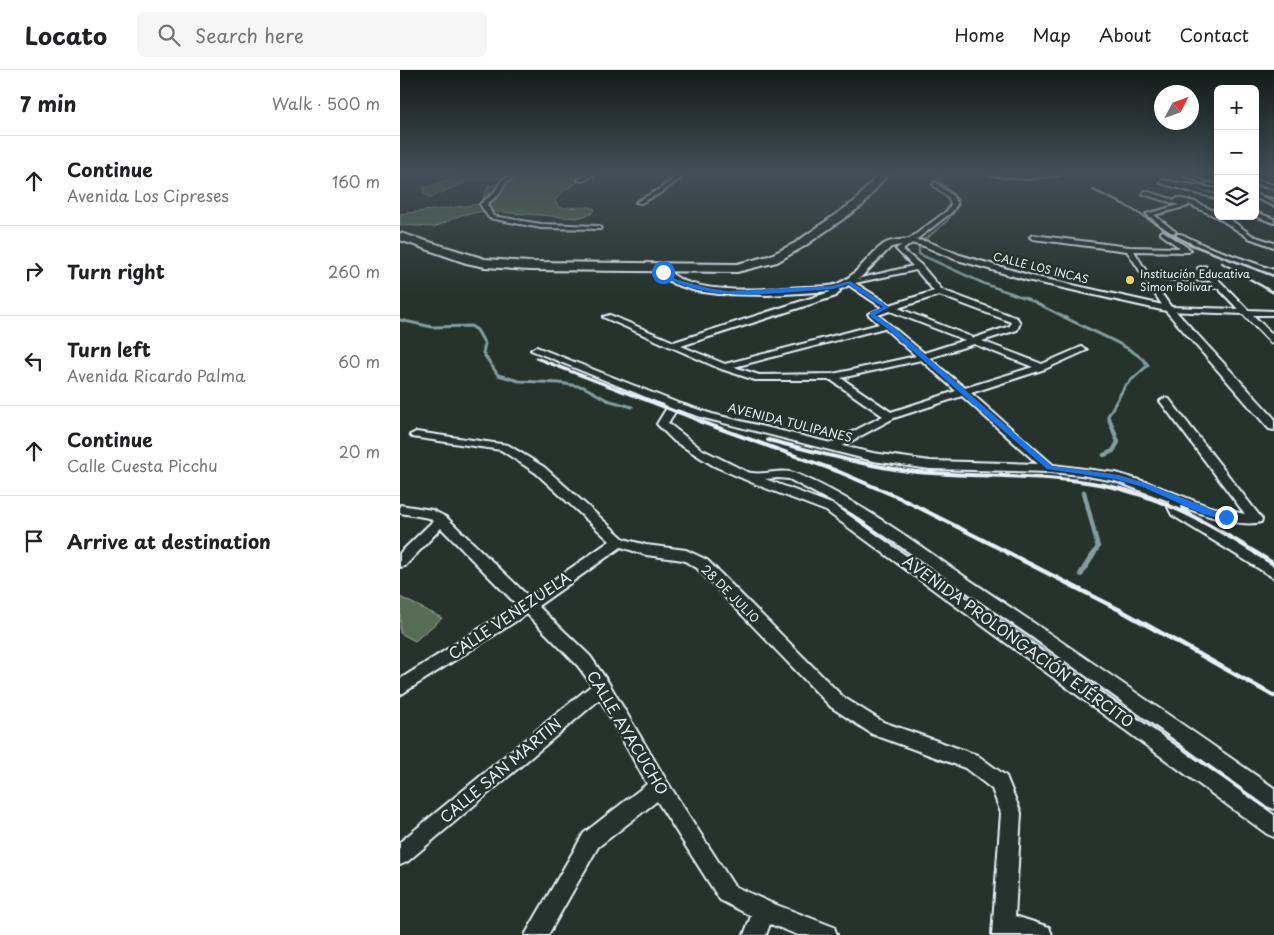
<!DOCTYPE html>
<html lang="en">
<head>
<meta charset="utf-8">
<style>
	body { margin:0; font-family:"Playpen Sans",sans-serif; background:#f6f6f6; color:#202124 }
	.controls { position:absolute; right:15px; top:15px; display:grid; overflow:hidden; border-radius:8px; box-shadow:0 5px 20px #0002 }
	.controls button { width:45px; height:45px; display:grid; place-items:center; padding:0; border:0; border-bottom:1px solid #e0e0e0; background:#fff; color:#202124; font:25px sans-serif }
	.compass { position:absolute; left:754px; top:15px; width:45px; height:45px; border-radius:50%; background:#fff; box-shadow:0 5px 20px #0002; rotate:49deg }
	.stop { position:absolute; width:15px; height:15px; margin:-11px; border:4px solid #1a73e8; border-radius:50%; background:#fff }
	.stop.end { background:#1a73e8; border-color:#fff; box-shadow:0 1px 5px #0008 }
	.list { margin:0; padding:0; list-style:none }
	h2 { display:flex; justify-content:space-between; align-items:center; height:65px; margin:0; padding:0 20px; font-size:21px }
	h2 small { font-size:16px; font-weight:400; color:#757577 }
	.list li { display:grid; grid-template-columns:32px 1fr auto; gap:15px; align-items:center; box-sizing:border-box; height:90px; padding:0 20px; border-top:1px solid #e0e0e0 }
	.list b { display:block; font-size:19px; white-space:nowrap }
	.list p { margin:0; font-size:16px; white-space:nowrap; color:#757577 }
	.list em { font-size:16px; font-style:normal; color:#757577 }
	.icon { flex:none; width:28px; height:28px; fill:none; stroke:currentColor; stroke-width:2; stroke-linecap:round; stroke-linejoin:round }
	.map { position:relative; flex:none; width:874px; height:865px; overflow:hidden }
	header { display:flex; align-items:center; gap:30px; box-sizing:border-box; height:70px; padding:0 25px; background:#fff; border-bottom:1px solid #e0e0e0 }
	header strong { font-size:24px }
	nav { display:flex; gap:28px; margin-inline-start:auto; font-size:18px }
	.search { width:350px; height:45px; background:#f6f6f6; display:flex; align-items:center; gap:12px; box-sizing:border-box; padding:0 18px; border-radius:8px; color:#757577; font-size:19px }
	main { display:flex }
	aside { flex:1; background:#fff }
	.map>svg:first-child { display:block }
	.green { fill:#576d52; stroke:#a0afa5 }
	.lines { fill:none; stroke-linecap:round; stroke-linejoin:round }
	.stream-far5 { stroke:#849ea0; stroke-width:2 }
	.stream-far4 { stroke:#849ea0; stroke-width:2.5 }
	.stream-far3 { stroke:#849ea0; stroke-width:3 }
	.stream-far2 { stroke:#849ea0; stroke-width:4.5 }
	.stream-far1 { stroke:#849ea0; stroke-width:5.5 }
	.stream { stroke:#849ea0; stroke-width:7 }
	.minor-casing { stroke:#e8f1f8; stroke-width:4 }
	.tertiary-casing { stroke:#e8f1f8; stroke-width:4 }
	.trunk-casing { stroke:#e8f1f8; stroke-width:4 }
	.minor { fill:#26332d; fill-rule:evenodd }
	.tertiary { fill:#26332d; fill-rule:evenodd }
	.trunk { fill:#26332d; fill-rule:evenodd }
	.rail-far4 { stroke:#e8f1f8; stroke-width:2 }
	.rail-far3 { stroke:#e8f1f8; stroke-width:2.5 }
	.rail-far2 { stroke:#e8f1f8; stroke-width:3 }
	.rail-far1 { stroke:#e8f1f8; stroke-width:4 }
	.rail { stroke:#e8f1f8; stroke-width:4.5 }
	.route { fill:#1a73e8 }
	.poi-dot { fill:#ffd166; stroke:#26332d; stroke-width:2 }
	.labels { text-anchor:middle; stroke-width:5; stroke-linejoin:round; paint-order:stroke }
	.far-street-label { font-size:11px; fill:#e8f1f8; stroke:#26332d }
	.far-poi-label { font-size:11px; fill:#e8f1f8; stroke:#26332d; text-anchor:start }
	.street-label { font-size:12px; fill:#e8f1f8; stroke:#26332d }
	.near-street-label { font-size:15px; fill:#e8f1f8; stroke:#26332d }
</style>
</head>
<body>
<header>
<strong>Locato</strong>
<div class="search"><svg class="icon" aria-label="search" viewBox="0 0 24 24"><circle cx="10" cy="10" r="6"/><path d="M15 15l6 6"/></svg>Search here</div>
<nav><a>Home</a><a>Map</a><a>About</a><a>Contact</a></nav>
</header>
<main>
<aside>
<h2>7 min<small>Walk · 500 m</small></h2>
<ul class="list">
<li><svg class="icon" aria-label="ahead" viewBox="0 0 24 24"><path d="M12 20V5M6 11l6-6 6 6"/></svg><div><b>Continue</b><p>Avenida Los Cipreses</p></div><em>160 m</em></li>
<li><svg class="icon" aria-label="right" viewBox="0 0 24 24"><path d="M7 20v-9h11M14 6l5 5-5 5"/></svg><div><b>Turn right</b></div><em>260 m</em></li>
<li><svg class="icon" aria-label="left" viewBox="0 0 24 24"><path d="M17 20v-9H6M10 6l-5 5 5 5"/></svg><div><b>Turn left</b><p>Avenida Ricardo Palma</p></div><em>60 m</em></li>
<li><svg class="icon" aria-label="ahead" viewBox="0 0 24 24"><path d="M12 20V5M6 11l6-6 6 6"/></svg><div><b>Continue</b><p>Calle Cuesta Picchu</p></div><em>20 m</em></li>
<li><svg class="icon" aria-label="arrive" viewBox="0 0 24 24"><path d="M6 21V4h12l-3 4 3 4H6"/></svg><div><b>Arrive at destination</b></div></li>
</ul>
</aside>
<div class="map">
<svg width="874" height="865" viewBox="0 0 874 865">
	<rect width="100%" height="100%" fill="#26332d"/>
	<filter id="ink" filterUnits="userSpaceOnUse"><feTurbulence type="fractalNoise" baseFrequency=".02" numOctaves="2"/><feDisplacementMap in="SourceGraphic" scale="10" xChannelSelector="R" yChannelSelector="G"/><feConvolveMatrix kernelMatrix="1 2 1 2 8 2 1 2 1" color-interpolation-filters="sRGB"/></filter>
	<g filter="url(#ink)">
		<path class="green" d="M79,102H120L104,108L68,111L30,128L24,123L23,118L69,103Z
			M144,102H194L165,120L155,130L159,138L189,137L195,139L191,144L177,148L85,141L61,145L35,157L0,155V144L81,134L88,116Z
			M0,527L42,548L15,571L0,563Z"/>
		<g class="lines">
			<path class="stream-far5" d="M528,167L547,151L559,135L558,130L537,108L541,105L540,102"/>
			<path class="stream-far4" d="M525,169L529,166
				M519,175V184L585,214L628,229L666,248"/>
			<path class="stream-far3" d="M664,247C686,259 734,276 748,295L725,316L708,346L710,352
				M0,250L32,257L71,256L77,260L85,274L83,283L98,305L119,311L159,313L184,317L207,330L232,337"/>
			<path class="stream-far2" d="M704,385L713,381L718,372L710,351
				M684,422L698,477L693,484"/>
			<path class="stream-far1" d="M524,492L582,539L630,570L744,652
				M681,504L694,483"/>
			<path class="stream" d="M742,651L819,706"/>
			<defs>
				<path id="minor" d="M120,102H127L106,112L98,125L87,134L93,146L141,154L198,156L201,158L200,159L141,158L89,148L80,134L94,123L102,110Z
					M192,102H199L183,111L178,110Z
					M282,102H288L264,121L241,133L236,132L260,119Z
					M775,102H783L807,112L802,113Z
					M810,102H818V105L811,103Z
					M762,110L818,119V123L794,119L818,125V129L760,113Z
					M855,110L874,115V119L855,114Z
					M535,112L552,125L557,134L552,142L503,180L521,195L542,220L617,248L620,253L617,260L582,271L642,294L679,278L682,277L687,280L645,299L571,323L653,395L716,403L749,413L810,437L845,444L760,331L765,328L769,329L862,449L861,452C839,458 801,444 781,436V439L874,496V508L772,445L768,437L769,431L715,411L681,405L650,402L530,399L473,391L304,348L277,339L268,353L301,379L345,401C361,408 380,397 397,404C459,430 515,473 571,511C673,579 773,648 874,718V739L867,736L632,567L452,443L389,409L378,408L365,409L434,435L874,745V767L867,764L426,441L360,416L314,396L274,371L257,354L268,336L131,280L136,277L139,278L278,333L312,344L431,373L483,346L431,310H355L321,299L203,247L210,245L274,272L430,222V216H436L440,221L436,226L281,276L325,294L479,254L468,244L483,238L444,212L513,196L496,179L548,140L551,134L548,127L533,115ZM516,200L534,221L490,235L455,213ZM539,225L611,252L610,256L574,268L498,238ZM490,241L565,270L524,283L478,245ZM484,258L516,286L433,304L359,305L334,297ZM574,274L633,297L565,318L529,288ZM521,290L556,321L491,342L441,308ZM562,326L638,394L530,391L473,383L442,376L494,348Z
					M745,121L775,130L778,128L795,132L818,143V146H825L853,166L874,173V177L849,168L817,147L788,134V136L754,145L776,162L771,163L746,144L779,135L743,124Z
					M855,124L874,132V136L855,128Z
					M855,142L874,149V153L855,146Z
					M763,161L791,180L788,182L734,181L752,211L813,213L798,198L805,196L848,240L874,241V245H853L874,266V274L871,273L843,244L766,241L727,181L633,169L630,167L633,165L729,177L780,178L761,164V162ZM756,216L818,218L838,239L771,237Z
					M777,164H781L806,176L874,200V205L802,178L777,166Z
					M16,362L108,375L144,397L224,469L246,475L286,480L307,490L443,627L483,652L577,685L606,706L621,743L615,846L649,857L652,865H592L601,743L592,719L565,698L472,664L431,637L297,498L283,490L246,485L221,477L138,536L190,586L208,612L266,710L334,816L369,832L434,857L437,865H398L370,854L366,865H344L351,846L320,830L257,731L198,777L148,865H125L184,763L247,714L200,629L7,792L0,795V772L192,615L178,596L127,544L0,625V609L117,535L41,458L5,496L0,497V483L33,451L29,448L0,443V435L32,440L46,447L129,527L210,471L136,403L101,380L12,367L10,365Z"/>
				<path id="tertiary" d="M510,169L529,172L560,185L632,206L772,237L874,348V360L869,359L766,241L627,210L554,189L524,176L510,173L491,177L461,207L444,218L433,221L369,225L319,224L296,221L274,214L260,204L258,197L265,195C281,228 371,219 403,217C413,216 428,218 437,214C457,206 467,186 484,174C490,170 502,170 510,169Z"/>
				<path id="trunk" d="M480,102H489L463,135L403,177L377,192L337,202L129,200L85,197L66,193L0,170V163L85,189L129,192L337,194L369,186L395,173L455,131Z
					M586,102H663L659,105L625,109L590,105Z
					M778,102H794L818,107V113Z
					M855,117L874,121V127L855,123Z"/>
			</defs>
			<use href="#minor" class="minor-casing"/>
			<use href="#tertiary" class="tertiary-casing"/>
			<use href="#trunk" class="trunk-casing"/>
			<use href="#minor" class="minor"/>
			<use href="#tertiary" class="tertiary"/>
			<use href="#trunk" class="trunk"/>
			<path class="rail-far4" d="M693,120L725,135L777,167"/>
			<path class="rail-far3" d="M775,166L789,174L874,206
				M822,193L874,223"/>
			<path class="rail-far2" d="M136,288L303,352"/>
			<path class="rail-far1" d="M299,351L437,401L500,428L611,484
				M368,370C414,381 461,395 508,401C573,408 639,403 704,415C760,426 810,454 858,484"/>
			<path class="rail" d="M608,483L720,540L874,626
				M856,483L874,494"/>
		</g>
	</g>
	<linearGradient id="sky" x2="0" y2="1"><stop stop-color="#151c19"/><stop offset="0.46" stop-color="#415057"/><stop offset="1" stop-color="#415057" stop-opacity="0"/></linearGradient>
	<rect width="874" height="223" fill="url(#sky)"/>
	<path class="route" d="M261,201H265L275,209L308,218L328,221L432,216L450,211L489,237L475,245L492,256L652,396L719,405L748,414L830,447L826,450L803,444L743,417L715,409L647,399L488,259L471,247L470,242L483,237L448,214L433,219C398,221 362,226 328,224C313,223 266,215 261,201Z"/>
	<circle class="poi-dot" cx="730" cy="210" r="5"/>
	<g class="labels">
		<g class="far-street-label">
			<text transform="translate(641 198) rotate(14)" y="4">CALLE LOS INCAS</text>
		</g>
		<g class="far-poi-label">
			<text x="740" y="208">Institución Educativa<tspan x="740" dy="13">Simon Bolivar</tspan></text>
		</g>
		<g class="street-label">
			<text transform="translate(390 353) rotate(14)" y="4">AVENIDA TULIPANES</text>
			<text transform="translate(330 524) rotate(45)" y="4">28 DE JULIO</text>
		</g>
		<g class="near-street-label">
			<text transform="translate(110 546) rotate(-34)" y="5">CALLE VENEZUELA</text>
			<text transform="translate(618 572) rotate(36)" y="5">AVENIDA PROLONGACIÓN EJÉRCITO</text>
			<text transform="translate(227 663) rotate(59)" y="5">CALLE AYACUCHO</text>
			<text transform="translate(101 701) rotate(-40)" y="5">CALLE SAN MARTIN</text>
		</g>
	</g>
</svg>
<div class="controls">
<button>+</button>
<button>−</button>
<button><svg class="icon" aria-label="layers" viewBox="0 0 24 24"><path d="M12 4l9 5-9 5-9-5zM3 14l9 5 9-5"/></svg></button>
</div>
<svg class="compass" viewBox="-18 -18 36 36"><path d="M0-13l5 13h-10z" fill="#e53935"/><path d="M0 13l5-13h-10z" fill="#757577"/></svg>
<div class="stop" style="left:263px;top:202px"></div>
<div class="stop end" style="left:826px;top:447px"></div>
</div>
</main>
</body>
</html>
